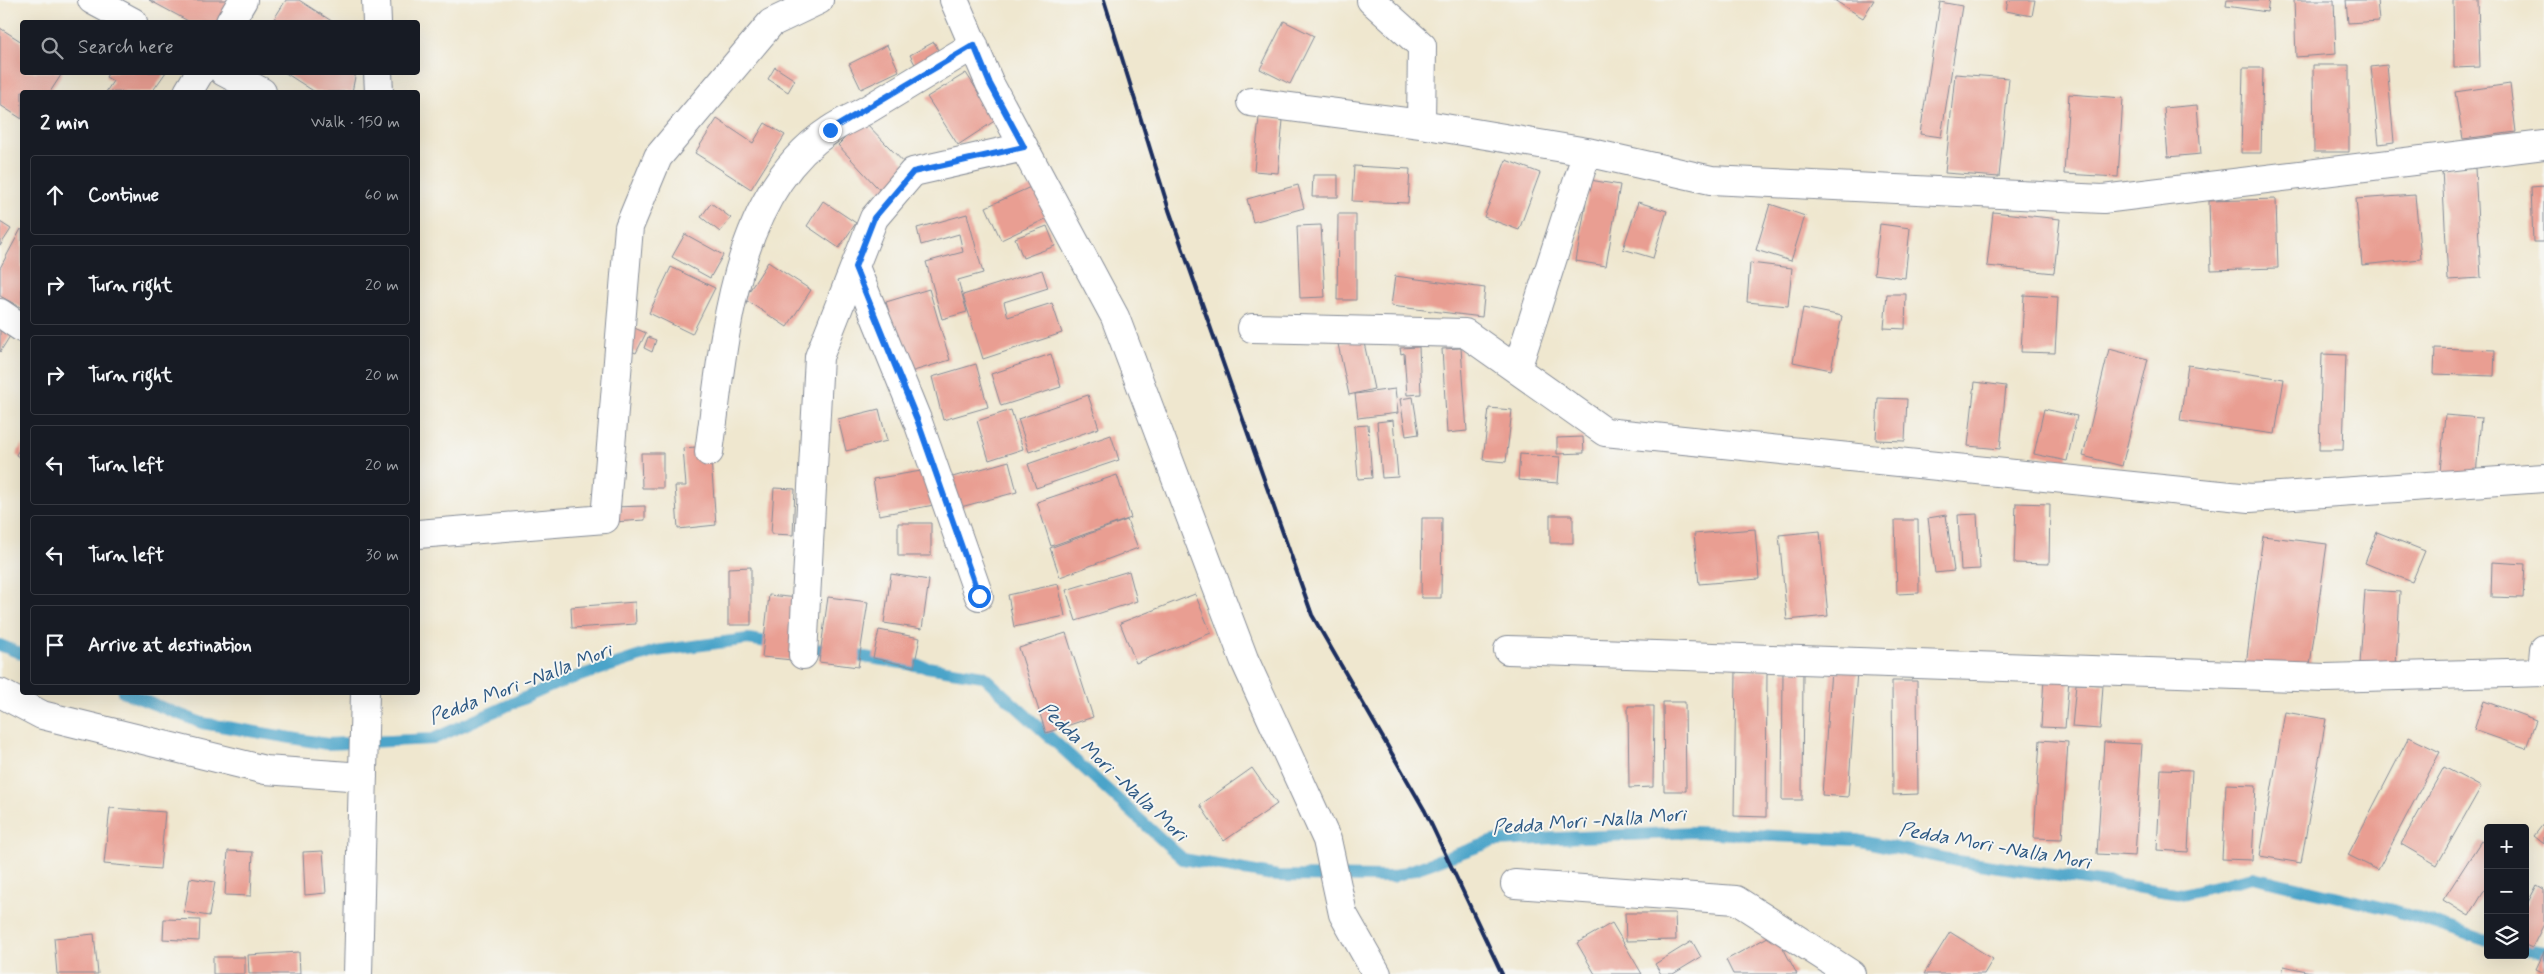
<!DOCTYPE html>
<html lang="en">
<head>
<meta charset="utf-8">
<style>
	body { margin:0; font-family:Mynerve,sans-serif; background:#242831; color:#f1f3f6 }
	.controls { position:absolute; right:15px; bottom:15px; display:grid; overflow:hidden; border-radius:5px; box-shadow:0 5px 20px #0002 }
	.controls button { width:45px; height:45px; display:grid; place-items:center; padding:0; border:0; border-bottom:1px solid #363941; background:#171b24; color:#f1f3f6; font:25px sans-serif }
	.stop { position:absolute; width:15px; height:15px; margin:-11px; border:4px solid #1a73e8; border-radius:50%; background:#fff }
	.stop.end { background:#1a73e8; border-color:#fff; box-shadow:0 1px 5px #0008 }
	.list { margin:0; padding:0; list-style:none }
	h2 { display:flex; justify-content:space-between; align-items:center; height:65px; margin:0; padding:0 20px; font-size:21px }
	h2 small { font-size:16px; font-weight:400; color:#9ea1a6 }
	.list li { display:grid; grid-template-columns:32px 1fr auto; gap:15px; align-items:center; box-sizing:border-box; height:80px; margin:0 10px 10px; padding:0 10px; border:1px solid #363941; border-radius:5px }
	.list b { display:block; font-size:19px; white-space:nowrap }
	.list em { font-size:16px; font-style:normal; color:#9ea1a6 }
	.icon { flex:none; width:28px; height:28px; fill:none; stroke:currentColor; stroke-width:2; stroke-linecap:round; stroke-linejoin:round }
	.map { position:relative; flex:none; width:2544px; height:974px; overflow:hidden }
	.search { position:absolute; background:#171b24; box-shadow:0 5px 20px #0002; left:20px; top:20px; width:400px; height:55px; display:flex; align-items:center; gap:12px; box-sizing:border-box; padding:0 18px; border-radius:5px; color:#9ea1a6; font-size:19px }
	.panel { position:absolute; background:#171b24; box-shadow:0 5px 20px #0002; left:20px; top:90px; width:400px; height:605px; border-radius:5px }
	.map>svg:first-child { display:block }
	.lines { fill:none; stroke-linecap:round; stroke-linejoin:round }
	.stream { stroke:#4ba4c9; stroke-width:12 }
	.building { fill:#e99e92 }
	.street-casing { stroke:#858b96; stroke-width:30 }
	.street { stroke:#fff; stroke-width:28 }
	.rail { stroke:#1b2f5e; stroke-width:4 }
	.route { stroke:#1a73e8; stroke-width:6 }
	.labels { text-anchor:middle; stroke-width:4; stroke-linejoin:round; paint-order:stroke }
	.water-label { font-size:20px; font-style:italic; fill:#2c5883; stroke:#f6f6f2 }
</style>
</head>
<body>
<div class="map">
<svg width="2544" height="974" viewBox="0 0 2544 974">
	<rect width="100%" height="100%" fill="#f6f6f2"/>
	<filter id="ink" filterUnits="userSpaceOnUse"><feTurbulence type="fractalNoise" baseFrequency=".02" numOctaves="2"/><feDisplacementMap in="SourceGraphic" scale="10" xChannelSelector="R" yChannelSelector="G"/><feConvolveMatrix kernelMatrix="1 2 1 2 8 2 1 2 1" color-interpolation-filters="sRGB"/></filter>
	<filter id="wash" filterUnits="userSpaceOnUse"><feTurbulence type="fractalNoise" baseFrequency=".0096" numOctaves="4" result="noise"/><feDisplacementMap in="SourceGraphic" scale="20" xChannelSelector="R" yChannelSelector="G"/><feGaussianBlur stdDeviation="1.12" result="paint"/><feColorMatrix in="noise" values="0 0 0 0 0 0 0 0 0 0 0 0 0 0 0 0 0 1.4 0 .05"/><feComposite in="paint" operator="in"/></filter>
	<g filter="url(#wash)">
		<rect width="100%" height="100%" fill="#efe7cf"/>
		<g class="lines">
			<path class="stream" d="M0,645L22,654
				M802,647L983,676L1183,859L1278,876L1392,877L1494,841L1694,832L1856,840L1958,861L2182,894L2253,877L2393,910L2488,941
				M123,692L202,723L327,744L433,739L558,683L656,651L748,639L780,644
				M2525,950L2544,953"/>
		</g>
		<g id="blocks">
			<path class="building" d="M149,0H230L219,22H190Z
				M286,0H299L333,22H272Z
				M1834,0H1874L1863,18Z
				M2008,0H2035L2032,16L2006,11Z
				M2227,0H2269L2267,12L2226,6Z
				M2294,0H2334L2336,54L2296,57Z
				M2346,0H2377L2379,21L2348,23Z
				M2453,0H2478L2480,67L2454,68Z
				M1940,2L1962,6L1941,137L1920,134Z
				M1284,21L1314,36L1290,84L1260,69Z
				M0,28L22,42V72H63L50,92H22V119L0,105Z
				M934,42L943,60L919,72L910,55Z
				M887,45L899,71L861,89L849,64Z
				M2313,65H2349V152H2314Z
				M2387,65L2394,142L2379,144L2371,67Z
				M775,67L795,80L788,92L768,79Z
				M2243,68H2263L2261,153H2241Z
				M109,72H166L152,92H106L113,81L106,77Z
				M284,72H356L352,92H315Z
				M966,73L996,120L958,145L927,97Z
				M1955,74L2009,78L1999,177L1945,173Z
				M2510,84L2516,132L2463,139L2455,92Z
				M2069,94L2123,98L2118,177L2064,174Z
				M2197,105L2201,154L2168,157L2164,108Z
				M1259,117L1283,120L1278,173L1254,171Z
				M717,119L753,143L765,123L785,135L751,189L695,153Z
				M863,120L913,172L887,198L838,145Z
				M1506,160L1540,173L1519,230L1484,217Z
				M1354,166L1410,169L1408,203L1352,201Z
				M2475,168L2481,278L2448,280L2442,170Z
				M1313,175H1338V197H1312Z
				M1590,180L1620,185L1606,266L1576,261Z
				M1035,185L1050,217L1001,240L986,207Z
				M1298,185L1304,208L1253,222L1247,199Z
				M2544,186V242H2533L2531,187Z
				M2415,195L2421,259L2362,265L2356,199Z
				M2276,199L2278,268L2211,270L2209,201Z
				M823,201L856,223L839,248L807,226Z
				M1638,202L1667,211L1653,258L1623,249Z
				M711,203L731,218L720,232L701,217Z
				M1770,204L1805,216L1791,261L1756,250Z
				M1993,212L2060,219L2054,273L1987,266Z
				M967,214L983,273L958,280L967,312L942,319L926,262L963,252L959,234L921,245L917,228Z
				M1338,214H1356V300H1337Z
				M0,222L11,229L0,246Z
				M1880,224L1910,228L1905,278L1874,274Z
				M1321,225L1325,297L1300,298L1297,226Z
				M1047,226L1055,246L1023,258L1015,238Z
				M21,229L22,230V308L0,296V268Z
				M685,234L723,255L710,278L672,257Z
				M768,262L811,290L787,327L744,299Z
				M1750,263L1792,268L1788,306L1747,302Z
				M671,267L715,288L692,334L649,313Z
				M1042,270L1048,288L1004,302L1008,317L1052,303L1062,333L983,359L963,295Z
				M1395,276L1485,288L1482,317L1391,306Z
				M929,289L950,360L907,373L886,302Z
				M1887,294H1906L1905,329L1884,328Z
				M2024,295L2058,297L2055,353L2021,352Z
				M1803,308L1842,316L1831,370L1793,362Z
				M0,319L15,328L0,352Z
				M632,327L646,333L636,353L622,347Z
				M648,337L656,340L652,352L644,348Z
				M1363,338L1374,389L1349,395L1338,344Z
				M1419,347L1421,394L1407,395L1404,353L1401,354L1400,348Z
				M1461,348L1467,431L1447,433L1442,349Z
				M2435,348L2495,350L2494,376L2434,374Z
				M2109,349L2148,359L2122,466L2083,456Z
				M1051,354L1061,387L1001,406L991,374Z
				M2322,354L2346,355L2343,450H2319Z
				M976,364L988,407L943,420L932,377Z
				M2188,365L2284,379L2275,434L2180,421Z
				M1975,382L2006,386L2000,449L1968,446Z
				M1395,389L1398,413L1358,418L1355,394Z
				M1088,395L1099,428L1029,452L1018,419Z
				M1413,397L1419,434L1406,436L1400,399Z
				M1878,398L1907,399L1905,441L1876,440Z
				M1489,408L1512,410L1506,462L1483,460Z
				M879,409L887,441L846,451L838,419Z
				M2044,409L2077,416L2067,461L2034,454Z
				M1011,410L1023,449L989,460L977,421Z
				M2445,415L2481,418L2476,475L2440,472Z
				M1393,420L1398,477L1382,478L1377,422Z
				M1368,425L1372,478L1358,479L1354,426Z
				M1111,435L1119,460L1036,488L1028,464Z
				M1583,437L1584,453L1557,454V438Z
				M22,444V459L16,455Z
				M710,446L716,525L678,529L675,486H686L683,448Z
				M641,453H663V488H642Z
				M1520,454L1560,457L1558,483L1518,480Z
				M1009,461L1017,492L957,508L949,478Z
				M927,470L934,505L879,515L873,479Z
				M1117,475L1131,518L1051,546L1037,502Z
				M774,488L795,489L793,535L771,534Z
				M2016,503L2050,504L2049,564L2014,563Z
				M645,506V520L613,522L612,507Z
				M1977,514L1980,569L1961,570L1958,515Z
				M1550,515H1573V543H1550Z
				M1946,515L1954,571L1935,573L1928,518Z
				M1422,518H1442L1441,598H1421Z
				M1127,520L1138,548L1060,577L1050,548Z
				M1895,520H1918L1919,593L1897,594Z
				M898,523H931V556H898Z
				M1755,529L1759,579L1699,584L1694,534Z
				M1820,531L1828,616L1787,620L1779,535Z
				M2377,532L2425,551L2412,582L2365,563Z
				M2263,536L2327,544L2309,672L2246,664Z
				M2492,562L2525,564L2523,598L2491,597Z
				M751,567V625H728V568Z
				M1129,571L1137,601L1076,621L1066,590Z
				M891,574L929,580L922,629L884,623Z
				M1058,584L1065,616L1014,627L1008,595Z
				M2365,590L2400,592L2396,667L2360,664Z
				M1195,594L1211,633L1136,663L1120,623Z
				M769,595L808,599L802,661L762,657Z
				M828,597L868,602L858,667L819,662Z
				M635,602L636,624L572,628L571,607Z
				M879,630L920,638L914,667L873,658Z
				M1066,633L1093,717L1046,733L1019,648Z
				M1831,670L1857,671L1848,797L1822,795Z
				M1736,671H1767L1766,817L1734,816Z
				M1783,671H1803L1802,800H1782Z
				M2044,678L2069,679L2065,728L2041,727Z
				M1892,681H1917L1918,794L1893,795Z
				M2076,684L2103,685L2100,729L2072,727Z
				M2484,701L2536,720L2526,748L2474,730Z
				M1663,702H1685L1686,791H1664Z
				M1628,706H1654L1653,787L1629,788Z
				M2285,712L2326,719L2301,863L2260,856Z
				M2409,737L2440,752L2378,870L2348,855Z
				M2040,740L2068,742L2062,839L2034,838Z
				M2104,742L2142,744L2135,856L2097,854Z
				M2444,767L2481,787L2437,865L2401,844Z
				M1252,768L1277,804L1224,841L1200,805Z
				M2161,769L2192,770L2188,852L2157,850Z
				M2226,784L2256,785L2252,860L2222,859Z
				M110,808L165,812L160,869L104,864Z
				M2544,823V844L2534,836Z
				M2481,841L2488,845V885L2469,916L2443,900Z
				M228,851L253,852L251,896L225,895Z
				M323,851L326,893L305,895L303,852Z
				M190,878L215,882L209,916L184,912Z
				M2537,885L2544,889V924L2532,948L2525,945V908Z
				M1625,913H1675L1676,940L1626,941Z
				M164,919L200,920L199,941L163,939Z
				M1612,923L1642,974H1595L1577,943Z
				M1950,932L1993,959L1984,974H1924Z
				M1775,933L1797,974H1733L1726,960Z
				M94,934L98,974H57L54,938Z
				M1692,941L1701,957L1673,974H1661L1655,964Z
				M299,952L300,974H249L248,955Z
				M2544,952V973L2536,969Z
				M213,957H245V974H213Z
				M2284,966L2315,973V974H2282Z"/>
		</g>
	</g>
	<g filter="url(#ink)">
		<use href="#blocks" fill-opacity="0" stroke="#858b96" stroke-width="1"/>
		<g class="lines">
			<defs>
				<path id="street" d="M92,0L133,22
					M376,0L377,22
					M954,0L990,84L1115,317L1244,659L1327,840L1343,914L1377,974
					M1371,0L1422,46L1421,124
					M230,22L243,0
					M224,72L262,92
					M378,72L379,92
					M188,92L200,72
					M1251,102L1421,124L1587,152L1711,180L2103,199L2544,145
					M855,267L918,422L979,596
					M0,313L22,328
					M1252,328L1465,333L1605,432L2250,498L2544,478
					M1517,369L1587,152
					M709,452C724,346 731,195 830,130C843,121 857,116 870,108C905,87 939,66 974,45
					M418,534L605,519L629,227L658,157L771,23L819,0
					M1508,650L2326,678L2544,672
					M803,655L819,357L874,218L913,172L1024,147
					M2542,672L2544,649
					M0,693L42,715L265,770L363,777
					M1515,884L1736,900L1851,974
					M358,974L365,692"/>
			</defs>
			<use href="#street" class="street-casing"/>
			<use href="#street" class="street"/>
			<path class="rail" d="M1104,0L1169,210L1312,615L1425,811L1502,974"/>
		</g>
	</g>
	<g class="lines" filter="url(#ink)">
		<path class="route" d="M830,130L974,45L990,84L1024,147L913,172L874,218L855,267L918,422L979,596"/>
	</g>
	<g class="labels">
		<g class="water-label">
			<text transform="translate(520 683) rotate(-21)" y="7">Pedda Mori -Nalla Mori</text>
			<text transform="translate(1114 771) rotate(43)" y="7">Pedda Mori -Nalla Mori</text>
			<text transform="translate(1589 820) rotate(-4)" y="7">Pedda Mori -Nalla Mori</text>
			<text transform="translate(1995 845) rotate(10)" y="7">Pedda Mori -Nalla Mori</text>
		</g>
	</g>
</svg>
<div class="controls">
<button>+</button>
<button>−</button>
<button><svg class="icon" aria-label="layers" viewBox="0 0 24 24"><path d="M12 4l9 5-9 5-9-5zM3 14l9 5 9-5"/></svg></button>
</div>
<div class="stop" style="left:979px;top:596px"></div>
<div class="stop end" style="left:830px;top:130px"></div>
<div class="search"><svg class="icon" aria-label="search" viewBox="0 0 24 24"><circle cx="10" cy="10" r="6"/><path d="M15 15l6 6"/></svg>Search here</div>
<section class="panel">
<h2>2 min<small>Walk · 150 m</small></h2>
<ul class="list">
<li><svg class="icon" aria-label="ahead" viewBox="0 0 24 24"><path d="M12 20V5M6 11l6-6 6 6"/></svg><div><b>Continue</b></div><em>60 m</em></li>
<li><svg class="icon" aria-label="right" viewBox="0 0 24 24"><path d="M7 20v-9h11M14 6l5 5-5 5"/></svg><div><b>Turn right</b></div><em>20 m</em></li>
<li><svg class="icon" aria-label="right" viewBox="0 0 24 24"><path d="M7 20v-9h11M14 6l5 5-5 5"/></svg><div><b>Turn right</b></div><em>20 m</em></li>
<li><svg class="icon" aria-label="left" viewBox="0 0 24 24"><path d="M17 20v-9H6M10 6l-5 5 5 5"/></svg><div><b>Turn left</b></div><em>20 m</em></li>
<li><svg class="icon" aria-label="left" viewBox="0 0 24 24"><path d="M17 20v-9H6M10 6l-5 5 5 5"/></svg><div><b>Turn left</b></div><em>30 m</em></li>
<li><svg class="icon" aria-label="arrive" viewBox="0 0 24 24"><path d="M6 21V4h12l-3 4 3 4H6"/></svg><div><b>Arrive at destination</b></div></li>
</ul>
</section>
</div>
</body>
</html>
